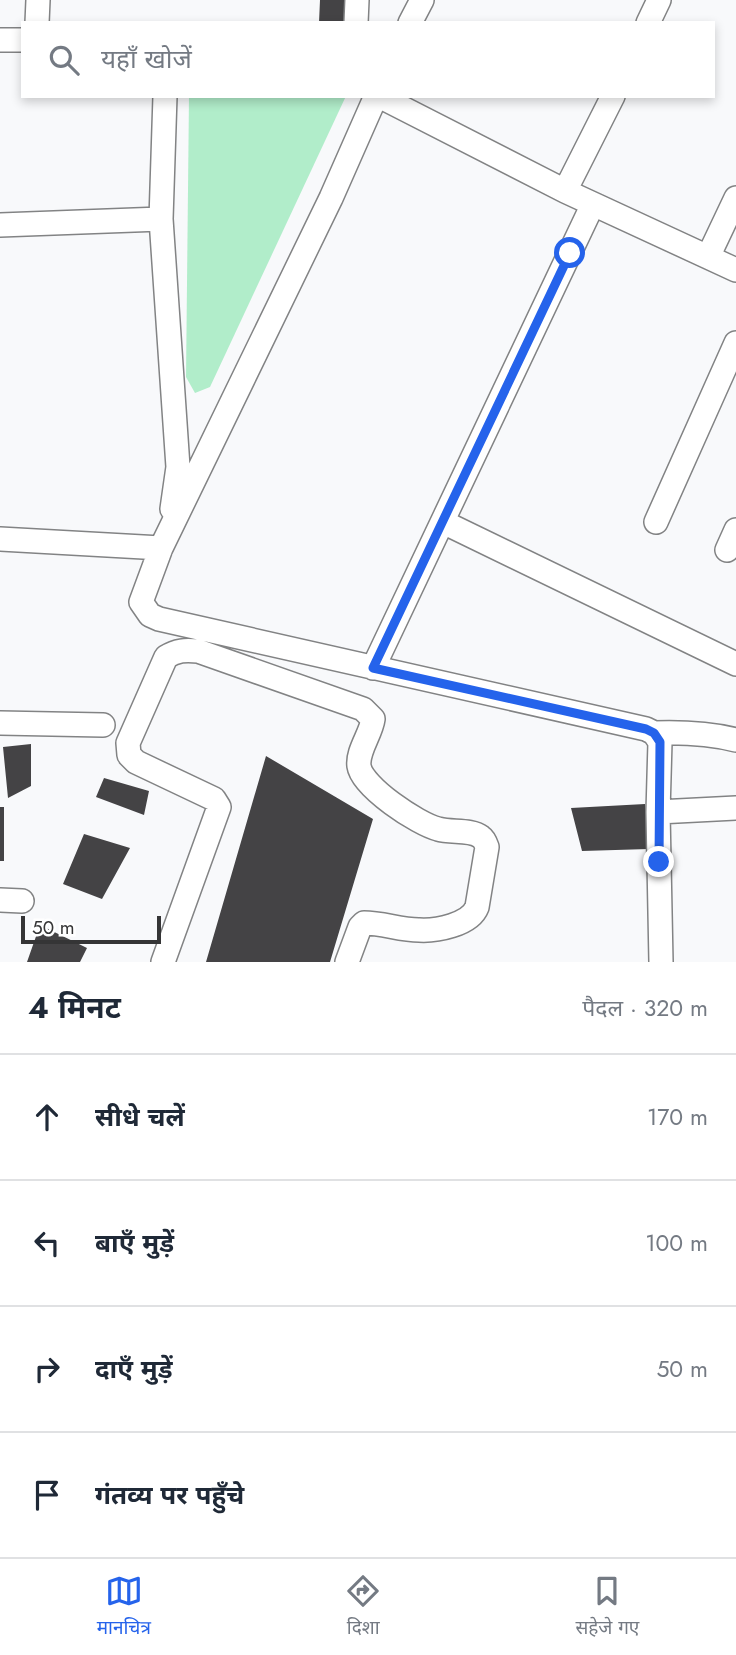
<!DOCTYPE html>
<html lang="hi">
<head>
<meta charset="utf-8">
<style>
	body { margin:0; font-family:Jost,"Noto Sans Devanagari",sans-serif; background:#f2f2f3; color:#1f2937 }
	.scale { position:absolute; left:21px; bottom:18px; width:140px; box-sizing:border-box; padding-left:7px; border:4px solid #353536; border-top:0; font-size:19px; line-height:24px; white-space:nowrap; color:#353536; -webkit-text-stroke:5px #fff; paint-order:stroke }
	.stop { position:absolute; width:21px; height:21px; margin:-16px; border:5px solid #2563eb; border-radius:50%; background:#fff }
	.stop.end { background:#2563eb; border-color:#fff; box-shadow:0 2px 7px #0008 }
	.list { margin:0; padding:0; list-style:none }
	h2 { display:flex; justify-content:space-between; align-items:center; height:91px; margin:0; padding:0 28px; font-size:30px }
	h2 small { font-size:23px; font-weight:400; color:#747a83 }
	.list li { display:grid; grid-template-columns:46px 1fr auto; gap:21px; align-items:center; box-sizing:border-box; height:126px; padding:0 28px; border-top:2px solid #e0e1e3 }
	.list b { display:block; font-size:26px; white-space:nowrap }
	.list em { font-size:23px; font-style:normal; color:#747a83 }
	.icon { flex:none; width:38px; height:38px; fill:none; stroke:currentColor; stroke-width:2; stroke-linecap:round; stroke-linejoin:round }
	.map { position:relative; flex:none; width:736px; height:962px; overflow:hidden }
	.search { position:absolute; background:#fff; box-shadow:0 4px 10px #0003; left:21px; right:21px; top:21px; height:77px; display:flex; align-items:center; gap:18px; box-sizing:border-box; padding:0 24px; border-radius:0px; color:#747a83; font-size:26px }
	.sheet { height:595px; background:#fff }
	nav { display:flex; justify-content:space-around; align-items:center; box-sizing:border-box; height:98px; border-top:2px solid #e0e1e3; background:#fff; font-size:19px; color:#747a83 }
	nav a { display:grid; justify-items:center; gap:4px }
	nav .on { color:#2563eb }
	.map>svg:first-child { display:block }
	.green { fill:#b1edca }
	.building { fill:#444345 }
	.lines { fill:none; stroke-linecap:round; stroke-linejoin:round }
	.minor-casing { stroke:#828384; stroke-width:26 }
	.minor { stroke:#fff; stroke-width:23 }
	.route { stroke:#2563eb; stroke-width:9 }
</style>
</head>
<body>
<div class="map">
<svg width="736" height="962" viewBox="0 0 736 962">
	<rect width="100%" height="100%" fill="#f8f9fb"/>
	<path class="green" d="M189,96H346L210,387L195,393L186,377Z"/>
	<path class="building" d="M320,0H351L350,23H319Z
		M31,744V786L8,798L3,747Z
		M266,756L373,819L330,962H206Z
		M104,778L149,791L144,815L96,797Z
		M645,804L649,849L582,851L571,808Z
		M0,807H4V861H0Z
		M84,834L130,848L102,899L63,884Z
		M40,925L87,948L80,962H27Z"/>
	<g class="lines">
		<defs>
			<path id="minor" d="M37,23L38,0
				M356,23L357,0
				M410,23L422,0
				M648,23L659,0
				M0,40H23
				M376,96L331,198L161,548L141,602L150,615L159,619L646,729L654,733L660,742L658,812L661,962
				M379,96L565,191L736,270
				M565,191L613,96
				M161,219L165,96
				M0,225L161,219L178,467L172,509
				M708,257L736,198
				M443,522L736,664
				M656,522L736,343
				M0,539L161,548
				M727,550L736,530
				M373,668L593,204
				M0,723L103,725
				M654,733C683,732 709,733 736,740
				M658,812L736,808
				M0,900L22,901
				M163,962L219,807L214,799L136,762L129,755L128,743L166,657C177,650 185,650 198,651L363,709L373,719C371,734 357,751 359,766C362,787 418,824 438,829C451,833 471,829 481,837C484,839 486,844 487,847L477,907C470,925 436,931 419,930C400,930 383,923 364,923L360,927L347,962"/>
		</defs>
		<use href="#minor" class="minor-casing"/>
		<use href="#minor" class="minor"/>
	</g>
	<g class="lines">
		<path class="route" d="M570,253L373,668L646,729L654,733L660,742L659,862"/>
	</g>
</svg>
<div class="scale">50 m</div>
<div class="stop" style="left:570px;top:253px"></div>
<div class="stop end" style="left:659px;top:862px"></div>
<div class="search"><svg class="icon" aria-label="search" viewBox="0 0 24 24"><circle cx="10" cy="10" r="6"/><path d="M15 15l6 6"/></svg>यहाँ खोजें</div>
</div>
<section class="sheet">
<h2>4 मिनट<small>पैदल · 320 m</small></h2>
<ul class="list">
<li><svg class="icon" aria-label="ahead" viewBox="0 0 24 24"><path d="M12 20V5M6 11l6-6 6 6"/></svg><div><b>सीधे चलें</b></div><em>170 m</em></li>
<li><svg class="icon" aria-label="left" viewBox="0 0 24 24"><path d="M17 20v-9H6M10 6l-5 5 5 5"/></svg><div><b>बाएँ मुड़ें</b></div><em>100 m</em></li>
<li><svg class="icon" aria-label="right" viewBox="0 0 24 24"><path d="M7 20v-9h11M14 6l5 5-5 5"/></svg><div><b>दाएँ मुड़ें</b></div><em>50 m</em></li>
<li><svg class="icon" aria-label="arrive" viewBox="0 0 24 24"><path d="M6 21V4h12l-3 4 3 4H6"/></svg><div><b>गंतव्य पर पहुँचे</b></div></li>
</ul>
</section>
<nav>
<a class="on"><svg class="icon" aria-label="map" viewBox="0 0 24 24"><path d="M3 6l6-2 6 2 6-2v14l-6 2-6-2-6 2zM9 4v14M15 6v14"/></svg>मानचित्र</a>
<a><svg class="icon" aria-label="directions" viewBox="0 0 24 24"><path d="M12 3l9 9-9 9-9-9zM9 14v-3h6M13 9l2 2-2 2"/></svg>दिशा</a>
<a><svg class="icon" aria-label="saved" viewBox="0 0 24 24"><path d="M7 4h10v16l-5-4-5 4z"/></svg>सहेजे गए</a>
</nav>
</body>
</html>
